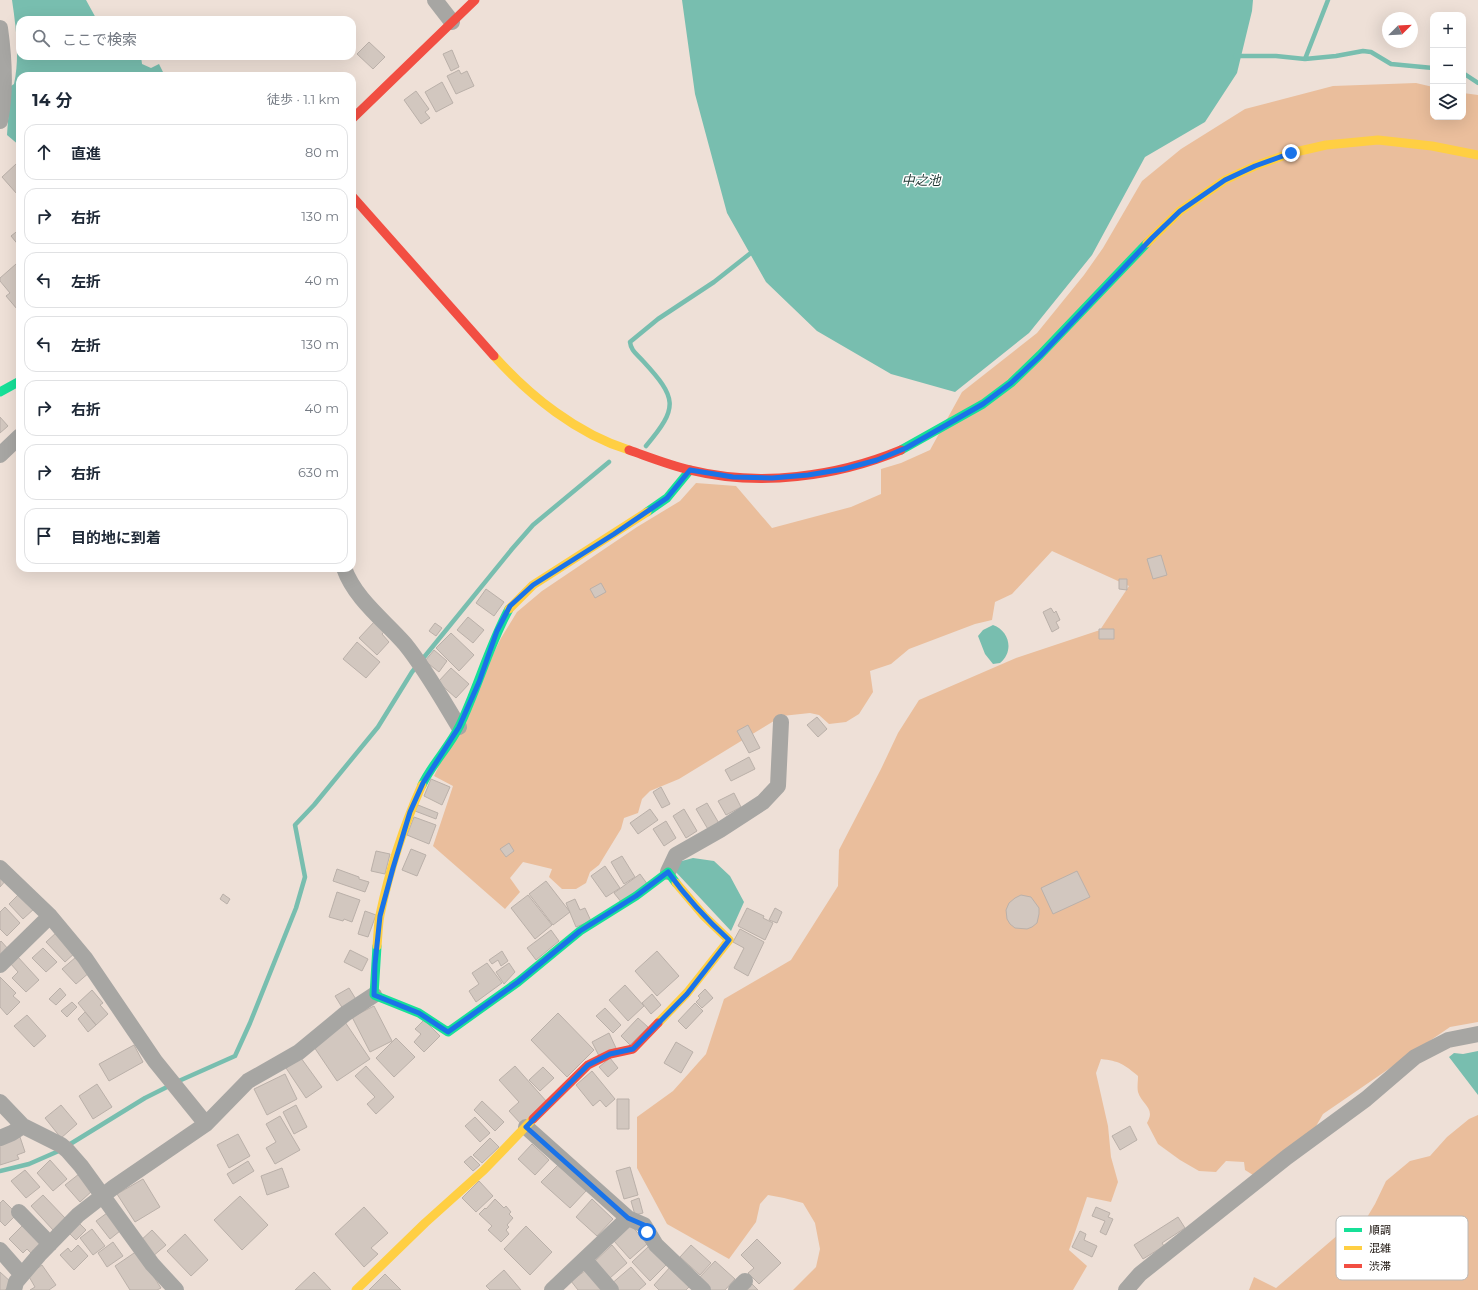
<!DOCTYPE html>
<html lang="ja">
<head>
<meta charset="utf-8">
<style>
	body { margin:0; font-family:Montserrat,"Noto Sans JP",sans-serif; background:#f6f6f7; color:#1f2937 }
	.controls { position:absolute; right:12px; top:12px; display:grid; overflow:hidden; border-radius:8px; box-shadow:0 4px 16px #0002 }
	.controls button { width:36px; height:36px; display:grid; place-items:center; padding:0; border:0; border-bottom:1px solid #e0e1e3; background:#fff; color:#1f2937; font:20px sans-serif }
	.compass { position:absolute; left:1382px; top:12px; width:36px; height:36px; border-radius:50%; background:#fff; box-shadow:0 4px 16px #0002; rotate:66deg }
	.stop { position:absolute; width:12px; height:12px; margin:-9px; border:3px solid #1a73e8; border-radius:50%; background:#fff }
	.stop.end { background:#1a73e8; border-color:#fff; box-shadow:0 1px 4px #0008 }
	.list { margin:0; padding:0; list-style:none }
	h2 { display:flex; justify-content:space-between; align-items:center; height:52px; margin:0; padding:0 16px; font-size:17px }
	h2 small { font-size:13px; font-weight:400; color:#747a83 }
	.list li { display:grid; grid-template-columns:26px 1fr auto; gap:12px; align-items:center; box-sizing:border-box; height:56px; margin:0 8px 8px; padding:0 8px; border:1px solid #e0e1e3; border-radius:12px }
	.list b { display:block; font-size:15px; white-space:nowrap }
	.list em { font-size:13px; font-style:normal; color:#747a83 }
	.icon { flex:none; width:22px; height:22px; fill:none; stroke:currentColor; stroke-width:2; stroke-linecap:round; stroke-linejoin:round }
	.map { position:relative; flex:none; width:1478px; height:1290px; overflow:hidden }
	.search { position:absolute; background:#fff; box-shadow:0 4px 16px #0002; left:16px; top:16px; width:340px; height:44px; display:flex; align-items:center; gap:10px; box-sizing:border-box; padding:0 14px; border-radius:12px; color:#747a83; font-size:15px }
	.panel { position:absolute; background:#fff; box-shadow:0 4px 16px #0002; left:16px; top:72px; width:340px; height:500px; border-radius:12px }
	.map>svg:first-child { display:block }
	.green { fill:#eabe9c }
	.water { fill:#78beaf }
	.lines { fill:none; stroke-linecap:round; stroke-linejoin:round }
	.stream { stroke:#78beaf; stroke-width:4.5 }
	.building { fill:#d2c7bf; stroke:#bab0a9 }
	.street { stroke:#a7a6a3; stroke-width:16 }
	.fast { stroke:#16e098; stroke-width:9 }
	.slow { stroke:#ffcf43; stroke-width:9 }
	.jam { stroke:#f24e42; stroke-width:9 }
	.route { stroke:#1a73e8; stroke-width:5 }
	.labels { text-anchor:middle; stroke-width:3; stroke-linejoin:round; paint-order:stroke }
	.water-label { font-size:13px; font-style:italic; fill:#1e3631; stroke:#fff }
	.key { fill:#fff; stroke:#bab8b6; stroke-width:1 }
	.key-label { font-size:11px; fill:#1a120c }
</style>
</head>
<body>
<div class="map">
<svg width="1478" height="1290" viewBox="0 0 1478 1290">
	<rect width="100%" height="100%" fill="#eee0d7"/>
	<path class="green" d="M1416,83L1433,87V117H1463V93L1478,95V1022L1450,1027L1323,1114L1315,1128L1253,1175L1245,1170L1244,1162L1226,1161L1216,1172L1199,1171L1180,1160L1158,1144L1147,1123C1156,1108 1142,1105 1138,1092C1137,1088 1138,1081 1138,1076C1124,1064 1119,1061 1101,1059L1096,1073L1108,1126L1111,1157L1118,1182L1111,1202L1087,1197L1069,1250L1087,1266L1073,1290H793L816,1267L820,1249L815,1223L803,1203L784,1198L768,1195L760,1204L756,1222L729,1259L667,1224L637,1168V1117L673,1091L706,1054L724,999L791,960L838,886L839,850L881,769L898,733L919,700L1016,658L1100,630L1129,586L1052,551L1012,594L995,602L992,620L975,624L909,649L891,664L870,671L873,692L859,714L846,722L829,724L819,715L810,713L782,716L679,779L650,791L642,799L638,813L624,818L621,829L599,865L590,872L586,883L576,889H562L549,877L552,869L523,862L510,878L520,892L505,909L433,846L453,786L434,776L501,638L517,612L542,591L637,527L680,501L696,483L736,486L772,528L851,507L881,494V469L901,463L930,450L962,392L1037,333L1084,275L1103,248L1142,181L1181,149L1245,109L1333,86Z
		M1478,1115V1290H1249L1254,1277L1276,1288L1339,1234L1360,1229L1375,1204L1386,1181L1410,1161L1430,1156L1447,1137L1469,1119Z"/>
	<path class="water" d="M12,0H86L97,20H20V56H141L142,64L151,68L159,64L165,76H20V146L7,135L9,106L8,88L14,84C20,57 16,27 12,0Z
		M682,0H1253L1252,11L1237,73L1205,122L1145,157L1092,255L1029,333L955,392L891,374L817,331L766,282L727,213L695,94Z
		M993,625C1010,631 1014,652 1000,663L993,664L985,654L978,636L983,630Z
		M693,858L714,861L730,876L744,902L731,931L674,870L678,862Z
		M1478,1051V1095L1449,1057L1454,1053L1463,1054Z"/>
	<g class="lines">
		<path class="stream" d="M1235,56H1276L1305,59L1336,56L1363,51L1371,52L1391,64L1433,68
			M1305,59L1328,0
			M1463,73L1478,83
			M646,446C679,407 677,398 643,361C637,354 631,351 630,342L658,319L714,282L752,252
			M67,1146L145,1098L181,1080L235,1056L250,1023L296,908L305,877L295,825L314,805L378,727L412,672L512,549L533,525L609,462
			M0,1171L29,1164L61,1150"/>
	</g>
	<path class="building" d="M369,42L385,57L373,69L357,54Z
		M452,50L459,67L451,71L443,54Z
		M459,70L461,74L467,71L474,86L456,94L447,76Z
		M442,82L453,103L436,112L425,92Z
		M416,91L429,109L425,112L430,118L421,124L404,100Z
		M16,164L20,168V192L17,194L2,177Z
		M20,229V247L11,236Z
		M16,264L20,269V306L17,309L6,296L10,293L0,281V278Z
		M0,417L8,426L0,433Z
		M1161,555L1167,575L1153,579L1147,559Z
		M1119,579H1127V590L1119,589Z
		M601,583L606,592L595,598L590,589Z
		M486,589L504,602L494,616L476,603Z
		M1051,608L1054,613L1056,611L1060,620L1056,622L1059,628L1052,632L1043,612Z
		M468,617L484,630L473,643L457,630Z
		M375,621L385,631L382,634L389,642L377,655L359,638Z
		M435,623L442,628L436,636L429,631Z
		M1099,629H1114V639H1099Z
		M451,633L474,655L459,671L436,648Z
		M357,642L380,662L366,678L343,659Z
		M434,650L447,661L439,672L425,661Z
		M451,668L469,684L456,698L438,682Z
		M817,717L827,729L818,737L807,725Z
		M748,725L760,748L749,753L737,731Z
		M749,757L755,769L731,781L725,770Z
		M431,779L450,787L442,805L424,796Z
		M661,787L670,804L662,808L653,792Z
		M734,793L741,807L726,815L718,801Z
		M707,803L720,825L709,831L696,809Z
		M418,805L438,813L436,819L415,811Z
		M650,809L658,820L638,834L630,823Z
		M684,809L697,831L686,838L673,816Z
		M414,817L436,825L429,844L407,835Z
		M666,821L676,838L664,846L653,829Z
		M509,843L514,851L506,857L500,849Z
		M411,849L426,855L417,876L402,870Z
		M376,851L390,854L385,874L371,871Z
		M622,856L635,877L624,884L611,862Z
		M605,866L620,888L606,897L591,876Z
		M337,869L359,877V879L369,882L365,892L333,881Z
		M1077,871L1090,897L1053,914L1041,888Z
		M0,872L7,879L0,887Z
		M640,874L648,885L622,903L614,893Z
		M546,881L570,912L553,925L529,894Z
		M21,892L35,908L23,919L9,904Z
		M337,892L360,900L352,922L344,919L343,921L329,917Z
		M223,894L230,899L227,904L220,899Z
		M528,895L552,925L535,939L511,908Z
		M1021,895L1031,897L1039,908V914L1037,923L1032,927L1027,929L1015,928L1010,924L1007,919L1006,910L1009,903L1015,898Z
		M575,899L580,910L585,908L591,921L576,927L566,903Z
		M5,907L20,923L7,936L0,929V912Z
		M747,908L764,916L763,918L773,923L765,940L738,926Z
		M775,908L782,912L777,923L769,920Z
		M365,911L376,915L368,937L358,934Z
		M740,929L764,942L748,976L734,968L744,948L733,942Z
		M551,930L559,941L536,960L527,948Z
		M57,932L76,952L65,962L46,942Z
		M1,941L9,950L0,958V942Z
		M43,948L57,962L46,972L32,958Z
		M350,950L368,959L362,971L344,962Z
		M502,951L508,961L501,966L498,960L492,964L489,960Z
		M657,951L679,976L657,996L635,971Z
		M17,956L39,980L26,992L12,978L18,972L10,963Z
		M76,957L90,972L76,984L62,969Z
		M487,963L502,983L476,1002L469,991L479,984L472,973Z
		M509,963L515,972L504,984L496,972Z
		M0,977L16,993L13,996L20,1002L7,1015L0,1007Z
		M625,985L644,1006L628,1021L609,1000Z
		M60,988L66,995L56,1005L49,999Z
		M349,988L357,1001L343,1009L335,996Z
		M705,989L713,998L702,1008L696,1002L700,998L698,996Z
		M92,990L103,1003L100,1005L108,1014L96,1025L78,1003Z
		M652,994L661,1005L651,1014L642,1003Z
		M72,1002L77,1007L67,1017L61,1011Z
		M695,1003L703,1011L686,1029L678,1021Z
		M374,1006L392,1041L370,1052L352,1017Z
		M605,1008L621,1025L613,1033L596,1016Z
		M85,1012L96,1025L88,1032L78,1019Z
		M558,1013L594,1050L567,1077L531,1040Z
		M27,1015L46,1036L34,1047L14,1026Z
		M638,1018L648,1027L630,1045L621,1036Z
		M424,1020L440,1036L424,1052L414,1042L421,1034L415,1029Z
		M345,1022L370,1059L337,1081L312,1044Z
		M609,1033L616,1048L599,1056L592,1042Z
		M396,1038L415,1057L394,1077L376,1058Z
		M676,1042L693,1052L681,1073L664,1063Z
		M134,1045L143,1062L109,1081L99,1064Z
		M301,1058L322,1087L306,1098L286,1068Z
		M610,1058L618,1068L608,1077L599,1067Z
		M366,1066L394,1097L376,1114L367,1104L375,1097L355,1076Z
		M515,1066L547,1102L522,1125L509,1111L519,1102L499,1080Z
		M543,1067L554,1078L540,1091L529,1080Z
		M592,1071L615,1099L606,1107L600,1100L593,1106L576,1085Z
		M285,1074L297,1099L267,1115L254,1089Z
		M97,1084L112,1107L93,1119L79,1096Z
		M617,1099H629V1129H617Z
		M482,1101L504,1122L495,1131L474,1110Z
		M61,1105L77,1124L61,1138L45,1118Z
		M296,1105L307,1127L294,1134L283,1112Z
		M280,1116L300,1150L275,1164L266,1148L276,1142L266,1124Z
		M475,1117L490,1133L480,1142L465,1126Z
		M1130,1126L1137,1140L1120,1150L1112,1136Z
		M238,1134L250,1156L229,1168L217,1145Z
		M20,1137L25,1152L17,1155L19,1159L0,1165V1144Z
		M490,1138L499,1147L482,1163L473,1155Z
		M532,1144L549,1160L535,1175L518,1159Z
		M471,1156L480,1165L473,1171L464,1162Z
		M50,1160L67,1179L53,1191L37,1173Z
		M248,1161L254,1171L233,1184L227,1174Z
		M558,1165L586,1191L570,1208L541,1182Z
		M630,1167L638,1195L624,1199L616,1171Z
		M282,1168L289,1187L267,1195L261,1176Z
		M25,1170L40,1187L26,1198L11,1181Z
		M79,1174L93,1190L80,1202L65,1185Z
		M143,1179L160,1207L135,1222L117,1194Z
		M479,1181L493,1196L476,1212L462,1198Z
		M43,1195L66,1219L53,1230L31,1206Z
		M240,1196L268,1225L242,1250L214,1220Z
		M639,1198L643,1213L635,1215L631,1201Z
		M495,1199L504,1208L506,1206L511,1212L509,1214L513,1218L507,1225L509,1227L506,1230L509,1234L501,1242L488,1230L492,1226L479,1214L485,1208L486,1209Z
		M592,1199L613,1219L597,1236L576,1217Z
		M3,1200L17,1214L5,1226L0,1221V1203Z
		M364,1207L388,1233L371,1248L378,1254L364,1267L335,1234Z
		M1096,1207L1110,1213L1108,1217L1113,1219L1106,1235L1100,1232L1105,1221L1092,1216Z
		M107,1213L120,1231L110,1239L96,1221Z
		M1178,1217L1185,1228L1162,1243L1164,1246L1143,1259L1134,1245Z
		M79,1223L86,1230L76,1240L69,1233Z
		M24,1224L43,1243L32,1254L27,1249L23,1253L9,1239Z
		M631,1225L647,1244L630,1259L614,1241Z
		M526,1226L552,1252L530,1275L504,1249Z
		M92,1229L105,1246L93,1255L80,1238Z
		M152,1230L166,1245L152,1257L139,1242Z
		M1080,1231L1086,1234L1084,1240L1097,1246L1092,1257L1072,1247Z
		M185,1234L208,1260L191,1276L167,1251Z
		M757,1239L781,1263L759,1284L748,1273L754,1268L741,1255Z
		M113,1242L123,1256L107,1267L98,1253Z
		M78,1245L88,1256L74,1270L60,1255L68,1248L71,1252Z
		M612,1245L627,1263L610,1278L595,1261Z
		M691,1245L711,1263L700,1275L680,1257Z
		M649,1246L666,1265L650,1281L632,1262Z
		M137,1251L161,1288L157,1290H130L115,1266Z
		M715,1261L735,1279L725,1290H709L698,1279Z
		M42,1265L56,1285L49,1290H30L35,1287L28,1275Z
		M671,1266L691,1285L686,1290H659L654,1285Z
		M631,1267L646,1284L639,1290H615L610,1285Z
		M589,1268L605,1290H578L571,1281Z
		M504,1270L521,1290H490L486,1286Z
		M0,1272L12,1283L5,1290H0Z
		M314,1272L331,1290H295Z
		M385,1274L401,1290H369Z
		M749,1281L758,1290H740Z"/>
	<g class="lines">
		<path class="street" d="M435,0L452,22
			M0,28C4,57 6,93 0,121
			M0,455L20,436
			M344,568C355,599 384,620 405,644C426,670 442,699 459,727
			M0,868L50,916L85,958L155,1061L206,1124
			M668,872L676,855L720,830L763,802L778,786L781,722
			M0,965L50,916
			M0,1102L23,1126L61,1145L67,1150L81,1166L152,1264L176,1290
			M526,1127L628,1218L644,1225L656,1245L703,1290
			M0,1138L12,1133L23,1126
			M19,1212L50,1244
			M0,1250L22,1275
			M585,1260L611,1290
			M14,1290L16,1282L39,1255L78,1215L114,1187L206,1124L248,1081L299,1052L345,1014L374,995
			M552,1290L628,1218
			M736,1290L745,1281
			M1126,1290L1140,1274L1287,1157L1366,1099L1415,1057L1448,1040L1478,1034"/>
		<path class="fast" d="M0,392L20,381
			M901,450L983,404L1011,383L1040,355L1147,243
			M647,512L667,498L690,470
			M422,785C432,764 450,746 460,725C478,687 489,646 509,609
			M377,946L374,995L419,1013L448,1032L518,982L580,931L636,896L668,872L676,883"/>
		<path class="slow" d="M1147,243L1180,211L1225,180L1255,166L1291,153L1326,145L1378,140L1432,146L1478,155
			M494,356C530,396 577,434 629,450
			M509,609L533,585L647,512
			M377,946C378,936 378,925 380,915C389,872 404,825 422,785
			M658,1023L687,993L729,940L704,916L676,883
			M356,1290L425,1223L484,1170L533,1119"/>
		<path class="jam" d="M352,119L475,0
			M352,196L494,356
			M629,450C649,457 669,465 690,470C759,487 836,477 901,450
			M533,1119L588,1065L610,1054L633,1049L658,1023"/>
	</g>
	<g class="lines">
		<path class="route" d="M647,1232L644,1225L628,1218L526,1127L588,1065L610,1054L633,1049L687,994L729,940C706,919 686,897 668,872L636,896L580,931L518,982L448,1032L419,1013L374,995L375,964L380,916L393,868L410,812L423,783L459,727L479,682L497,631L510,606L533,585L614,534L667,498L690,470L733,477L772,478L808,475L844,469L877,460L906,448L983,404L1011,383L1040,356L1152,238L1180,211L1225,180L1255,166L1291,153"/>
	</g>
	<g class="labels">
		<g class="water-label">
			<text x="921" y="185">中之池</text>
		</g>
	</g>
	<rect x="1336" y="1216" width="132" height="64" rx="6" class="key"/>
	<rect x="1344" y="1228" width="18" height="4" fill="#16e098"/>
	<rect x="1344" y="1246" width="18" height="4" fill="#ffcf43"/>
	<rect x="1344" y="1264" width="18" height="4" fill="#f24e42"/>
	<g class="key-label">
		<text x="1369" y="1234">順調</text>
		<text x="1369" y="1252">混雑</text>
		<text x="1369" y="1270">渋滞</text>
	</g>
</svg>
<div class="controls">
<button>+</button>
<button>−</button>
<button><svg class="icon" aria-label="layers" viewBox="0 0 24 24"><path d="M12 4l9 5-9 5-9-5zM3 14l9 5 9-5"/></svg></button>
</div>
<svg class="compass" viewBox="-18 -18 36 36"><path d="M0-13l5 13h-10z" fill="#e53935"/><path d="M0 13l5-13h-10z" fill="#747a83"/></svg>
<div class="stop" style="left:647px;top:1232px"></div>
<div class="stop end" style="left:1291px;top:153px"></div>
<div class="search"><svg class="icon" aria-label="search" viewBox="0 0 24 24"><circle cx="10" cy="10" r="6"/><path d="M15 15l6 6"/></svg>ここで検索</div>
<section class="panel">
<h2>14 分<small>徒歩 · 1.1 km</small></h2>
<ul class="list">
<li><svg class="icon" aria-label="ahead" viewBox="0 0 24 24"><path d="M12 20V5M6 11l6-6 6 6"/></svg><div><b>直進</b></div><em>80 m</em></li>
<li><svg class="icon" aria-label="right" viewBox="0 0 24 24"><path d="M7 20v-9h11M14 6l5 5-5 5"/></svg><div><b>右折</b></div><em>130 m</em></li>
<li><svg class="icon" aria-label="left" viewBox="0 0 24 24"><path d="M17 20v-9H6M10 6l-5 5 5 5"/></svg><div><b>左折</b></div><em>40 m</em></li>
<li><svg class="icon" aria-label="left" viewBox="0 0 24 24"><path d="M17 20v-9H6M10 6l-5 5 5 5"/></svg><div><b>左折</b></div><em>130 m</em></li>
<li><svg class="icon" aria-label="right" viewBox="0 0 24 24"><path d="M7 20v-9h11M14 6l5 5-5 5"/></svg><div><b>右折</b></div><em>40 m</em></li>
<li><svg class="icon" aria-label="right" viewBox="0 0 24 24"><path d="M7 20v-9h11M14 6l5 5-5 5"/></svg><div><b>右折</b></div><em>630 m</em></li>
<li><svg class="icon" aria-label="arrive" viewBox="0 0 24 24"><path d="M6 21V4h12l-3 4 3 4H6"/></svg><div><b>目的地に到着</b></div></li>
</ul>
</section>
</div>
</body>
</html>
